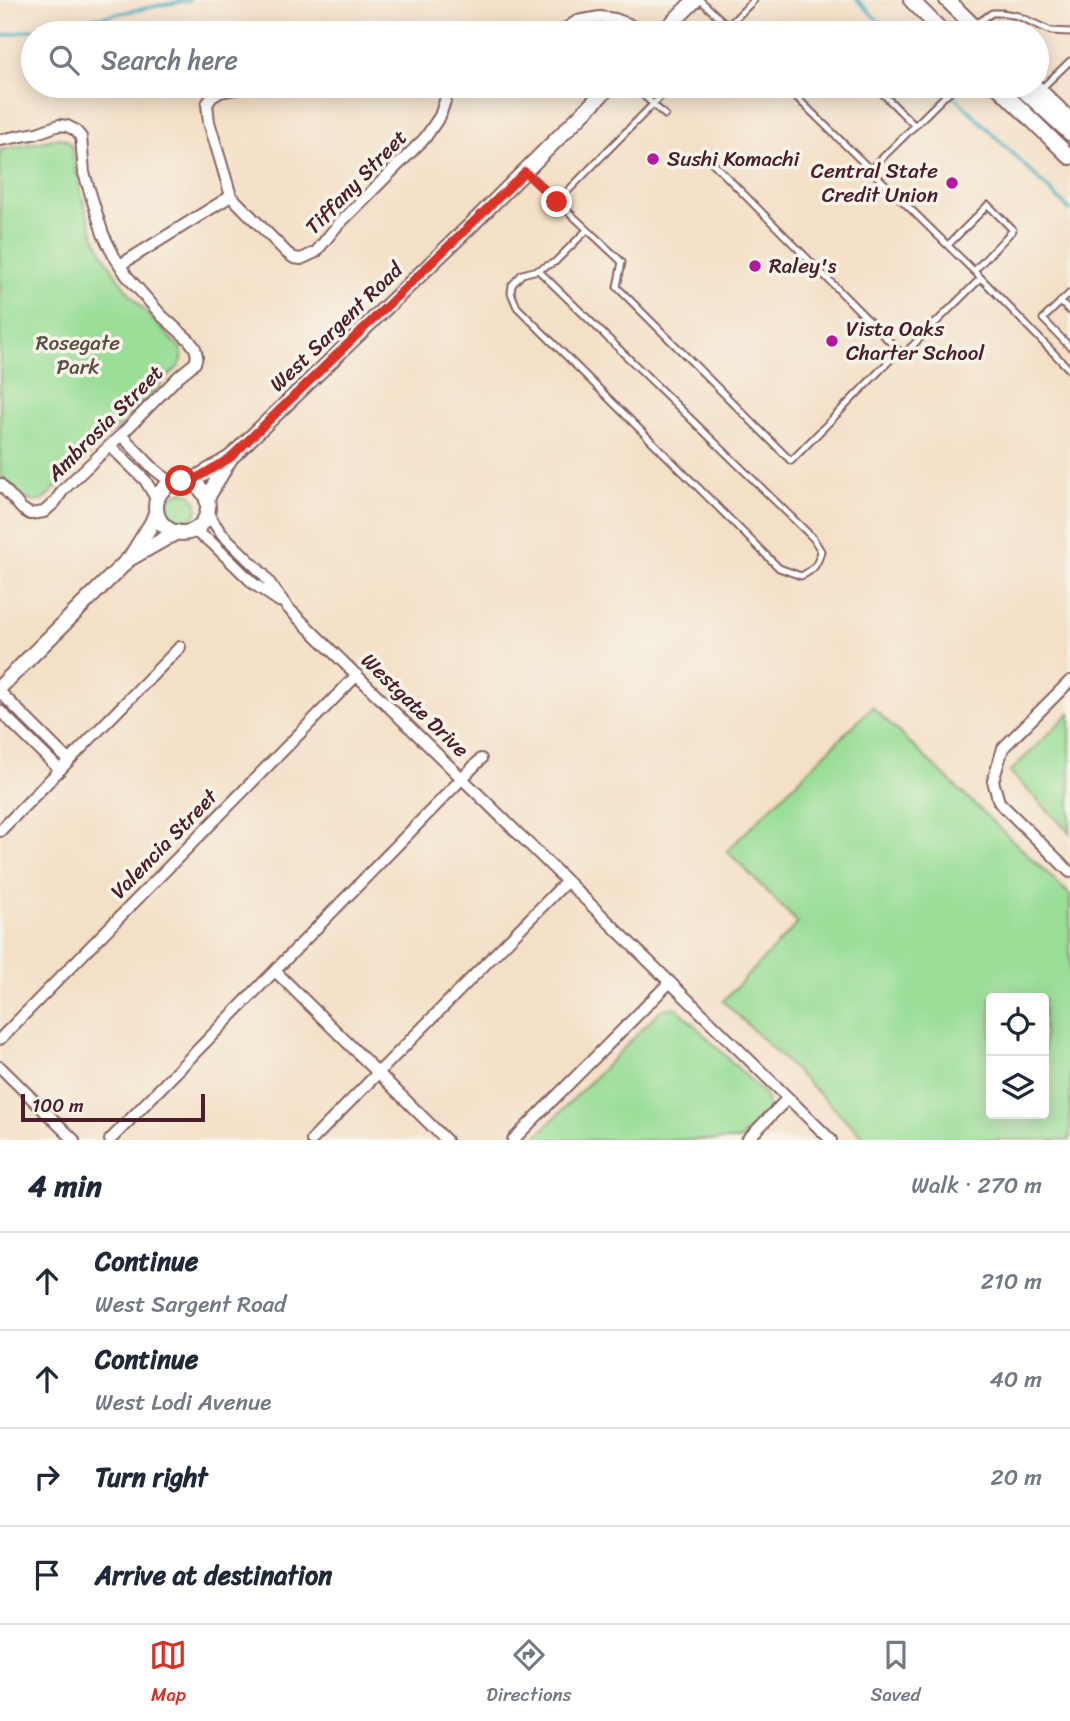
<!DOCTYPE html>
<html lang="en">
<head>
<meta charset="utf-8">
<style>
	body { margin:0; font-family:Sriracha,sans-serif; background:#f2f2f3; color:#1f2937 }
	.controls { position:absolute; right:21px; bottom:21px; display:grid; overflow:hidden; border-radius:7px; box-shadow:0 4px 18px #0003 }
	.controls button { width:63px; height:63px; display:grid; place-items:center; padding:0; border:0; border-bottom:2px solid #e0e1e3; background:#fff; color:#1f2937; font:35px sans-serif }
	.scale { position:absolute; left:21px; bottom:18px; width:184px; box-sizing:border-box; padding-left:7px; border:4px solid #4a1f2b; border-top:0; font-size:19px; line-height:24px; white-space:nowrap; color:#4a1f2b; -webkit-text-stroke:5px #f7f3e8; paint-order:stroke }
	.stop { position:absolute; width:21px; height:21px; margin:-16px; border:5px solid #d93025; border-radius:50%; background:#fff }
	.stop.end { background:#d93025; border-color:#fff; box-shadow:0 2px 7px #0008 }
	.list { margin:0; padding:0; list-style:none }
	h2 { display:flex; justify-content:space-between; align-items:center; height:91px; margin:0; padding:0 28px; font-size:30px }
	h2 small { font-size:23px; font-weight:400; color:#747a83 }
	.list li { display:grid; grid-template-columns:46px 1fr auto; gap:21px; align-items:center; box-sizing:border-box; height:98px; padding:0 28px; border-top:2px solid #e0e1e3 }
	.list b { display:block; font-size:26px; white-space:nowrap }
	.list p { margin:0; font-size:23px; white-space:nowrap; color:#747a83 }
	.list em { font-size:23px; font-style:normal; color:#747a83 }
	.icon { flex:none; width:38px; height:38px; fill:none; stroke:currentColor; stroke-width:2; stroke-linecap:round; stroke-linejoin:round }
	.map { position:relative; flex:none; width:1070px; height:1140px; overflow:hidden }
	.search { position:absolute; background:#fff; box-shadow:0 4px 18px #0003; left:21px; right:21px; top:21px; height:77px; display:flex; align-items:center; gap:18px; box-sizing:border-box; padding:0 24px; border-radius:38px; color:#747a83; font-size:26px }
	.sheet { height:483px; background:#fff }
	nav { display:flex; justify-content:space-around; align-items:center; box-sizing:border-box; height:98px; border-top:2px solid #e0e1e3; background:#fff; font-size:19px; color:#747a83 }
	nav a { display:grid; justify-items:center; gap:4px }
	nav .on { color:#d93025 }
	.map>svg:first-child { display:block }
	.green { fill:#9ade97; stroke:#727e61; stroke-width:2; fill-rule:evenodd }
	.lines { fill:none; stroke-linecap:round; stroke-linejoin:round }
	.stream { stroke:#41acc0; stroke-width:3.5 }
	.lane-casing { stroke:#866362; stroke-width:9 }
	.street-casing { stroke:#866362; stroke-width:14 }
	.secondary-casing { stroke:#866362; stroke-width:18 }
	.lane { stroke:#fff; stroke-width:5 }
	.street { stroke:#fff; stroke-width:10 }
	.secondary { stroke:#fff; stroke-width:14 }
	.route { stroke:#d93025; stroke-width:9 }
	.poi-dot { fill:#b5179e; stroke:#f7f3e8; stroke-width:2.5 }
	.labels { text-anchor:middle; stroke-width:7; stroke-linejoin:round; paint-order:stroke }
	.poi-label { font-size:21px; fill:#4a1f2b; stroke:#f7f3e8; text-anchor:start }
	.street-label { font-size:21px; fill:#4a1f2b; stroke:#f7f3e8 }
	.park-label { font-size:21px; fill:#5e4f46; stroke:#f7f3e8 }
</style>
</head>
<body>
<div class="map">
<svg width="1070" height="1140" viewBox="0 0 1070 1140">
	<rect width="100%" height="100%" fill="#f7f3e8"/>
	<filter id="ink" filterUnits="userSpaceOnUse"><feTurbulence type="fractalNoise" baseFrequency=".0143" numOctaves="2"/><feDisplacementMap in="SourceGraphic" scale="14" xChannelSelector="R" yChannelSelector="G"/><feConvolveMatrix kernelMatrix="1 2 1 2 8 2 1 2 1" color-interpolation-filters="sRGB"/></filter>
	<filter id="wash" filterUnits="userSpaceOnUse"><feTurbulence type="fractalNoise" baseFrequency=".00686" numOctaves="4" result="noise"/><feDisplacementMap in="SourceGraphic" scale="28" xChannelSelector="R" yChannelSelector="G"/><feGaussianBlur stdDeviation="1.57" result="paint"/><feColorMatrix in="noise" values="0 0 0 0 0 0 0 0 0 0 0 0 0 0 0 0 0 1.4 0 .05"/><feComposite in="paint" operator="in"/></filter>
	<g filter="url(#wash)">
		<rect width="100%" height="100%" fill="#f4e0c7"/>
		<path class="green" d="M60,138L66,140L71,144C76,170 81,197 90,223C107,274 143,311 180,348C184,355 183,360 178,367L46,497C29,512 12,485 0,474V150Z
			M167 507a15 15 0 1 1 30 0a15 15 0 1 1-30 0Z
			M872,707L1070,895V1140H867L723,1001L798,923L727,851ZM991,998H1044V1114H991Z
			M1070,713V833L1010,772Z
			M673,1007L678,1009L766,1096L768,1106L767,1111L739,1140H533L661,1010Z"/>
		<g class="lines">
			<path class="stream" d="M857,0L891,33
				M0,36L189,0
				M944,86L1070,210"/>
		</g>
	</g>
	<g filter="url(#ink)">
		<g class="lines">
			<defs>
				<path id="lane" d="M700,0L728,26L733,33
					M976,24L992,13H1002L1018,16L1051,31L1070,32
					M721,33L754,0
					M633,86L665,115
					M875,86L915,126
					M1042,88L1070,61
					M708,158L903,355L981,278L785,86
					M871,169L955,86
					M526,172L622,262L617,287L791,461L899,351
					M557,202L671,86
					M948,245L988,205L1013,230L974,271
					M538,270L813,538L821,551C818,564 814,570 801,576L779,568L517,307L511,293L512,285L522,274L538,270L555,262L587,230
					M981,278L1070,370
					M1070,293L1043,319L1070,347
					M1060,302L1070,311"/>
				<path id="street" d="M547,33L562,31L577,21L600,17L615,19L629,24
					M250,86L220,92L212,97L207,104L209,122L231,196L287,253L294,258L301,259L316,252L336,227L425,138L440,116L445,101L448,86
					M0,140L37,133L59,125L67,126L75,130L81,137L84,173L103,234L114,256L127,276L162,316L189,340L195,348L197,356L195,363L179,376L121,435L63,490L55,502L44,512L30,514L22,509L0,484
					M120,265L231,196
					M121,435L155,470L172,483
					M110,446L145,480L157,500
					M207,513L221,533L263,574L287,607L831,1140
					M193,530L212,543L254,584L279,601
					M1070,681L1003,748L993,781L999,802L1070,872
					M0,692L69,761
					M0,711L60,770
					M0,831L180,647
					M275,971L446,1140
					M0,1039L357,675
					M0,1067L74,1140
					M110,1140L481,759
					M312,1140L567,881
					M513,1140L670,982
					M747,1140L788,1098"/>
				<path id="secondary" d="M911,0L944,33
					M947,0L981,33
					M662,33L695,0
					M997,86L1070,157
					M1019,86L1070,133
					M1035,86L1070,120
					M156 507a26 26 0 1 1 52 0a26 26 0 1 1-52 0Z
					M190,482L230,458L470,226L610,86
					M207,498L229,460
					M132,555L152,523L156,513
					M0,687L129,559L177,532"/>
			</defs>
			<use href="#lane" class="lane-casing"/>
			<use href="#street" class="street-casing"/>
			<use href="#secondary" class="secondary-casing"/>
			<use href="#lane" class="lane"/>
			<use href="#street" class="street"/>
			<use href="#secondary" class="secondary"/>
		</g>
	</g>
	<g class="lines" filter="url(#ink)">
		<path class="route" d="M181,481L190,482L230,458L525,172L557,202"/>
	</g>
	<g class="poi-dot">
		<circle cx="653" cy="159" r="7"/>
		<circle cx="952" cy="183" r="7"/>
		<circle cx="755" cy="266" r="7"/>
		<circle cx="832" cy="341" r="7"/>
	</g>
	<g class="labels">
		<g class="poi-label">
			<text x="667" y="166">Sushi Komachi</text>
			<text x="938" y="178" text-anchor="end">Central State<tspan x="938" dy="24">Credit Union</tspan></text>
			<text x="769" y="273">Raley's</text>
			<text x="846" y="336">Vista Oaks<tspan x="846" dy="24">Charter School</tspan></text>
		</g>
		<g class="street-label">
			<text transform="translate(356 182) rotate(-46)" y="7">Tiffany Street</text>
			<text transform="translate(336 327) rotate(-44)" y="7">West Sargent Road</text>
			<text transform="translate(105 423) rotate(-45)" y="7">Ambrosia Street</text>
			<text transform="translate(415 705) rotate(44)" y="7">Westgate Drive</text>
			<text transform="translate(164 844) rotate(-46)" y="7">Valencia Street</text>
		</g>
		<g class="park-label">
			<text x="78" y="350">Rosegate<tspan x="78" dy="24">Park</tspan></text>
		</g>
	</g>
</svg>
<div class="controls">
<button><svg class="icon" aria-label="locate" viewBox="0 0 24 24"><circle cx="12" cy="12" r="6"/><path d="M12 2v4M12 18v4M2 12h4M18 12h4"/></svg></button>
<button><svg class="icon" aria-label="layers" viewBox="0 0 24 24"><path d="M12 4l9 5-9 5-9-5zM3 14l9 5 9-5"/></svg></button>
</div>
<div class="scale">100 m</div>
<div class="stop" style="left:181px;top:481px"></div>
<div class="stop end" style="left:557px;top:202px"></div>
<div class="search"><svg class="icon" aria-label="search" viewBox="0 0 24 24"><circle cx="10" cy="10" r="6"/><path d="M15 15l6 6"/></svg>Search here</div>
</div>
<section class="sheet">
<h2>4 min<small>Walk · 270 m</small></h2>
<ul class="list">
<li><svg class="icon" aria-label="ahead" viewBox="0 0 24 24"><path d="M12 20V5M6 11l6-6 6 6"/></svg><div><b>Continue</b><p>West Sargent Road</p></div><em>210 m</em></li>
<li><svg class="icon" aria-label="ahead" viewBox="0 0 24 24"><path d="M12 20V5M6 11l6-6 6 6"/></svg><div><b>Continue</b><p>West Lodi Avenue</p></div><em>40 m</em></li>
<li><svg class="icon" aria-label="right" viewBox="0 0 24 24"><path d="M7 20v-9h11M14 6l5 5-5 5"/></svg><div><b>Turn right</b></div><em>20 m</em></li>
<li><svg class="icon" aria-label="arrive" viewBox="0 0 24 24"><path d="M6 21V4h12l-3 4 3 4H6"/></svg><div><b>Arrive at destination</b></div></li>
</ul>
</section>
<nav>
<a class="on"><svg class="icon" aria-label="map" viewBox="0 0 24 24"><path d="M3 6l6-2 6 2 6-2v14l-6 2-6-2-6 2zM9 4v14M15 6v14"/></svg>Map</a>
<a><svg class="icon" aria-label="directions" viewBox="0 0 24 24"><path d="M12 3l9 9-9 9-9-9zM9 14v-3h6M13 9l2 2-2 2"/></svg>Directions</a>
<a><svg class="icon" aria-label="saved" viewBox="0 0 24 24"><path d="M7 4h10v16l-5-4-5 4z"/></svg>Saved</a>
</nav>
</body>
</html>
